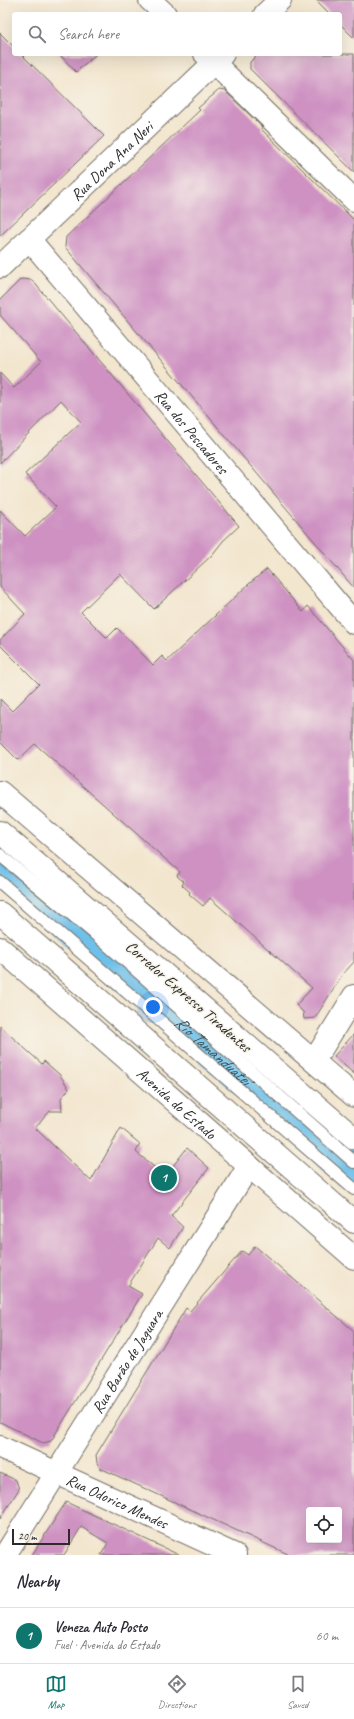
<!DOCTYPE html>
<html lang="en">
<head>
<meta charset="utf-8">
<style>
	body { margin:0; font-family:Caveat,sans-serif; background:#f2f2f3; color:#2b2b33 }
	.controls { position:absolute; right:12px; bottom:12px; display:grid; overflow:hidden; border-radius:4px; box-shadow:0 4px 16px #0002 }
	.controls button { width:36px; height:36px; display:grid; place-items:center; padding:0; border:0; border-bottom:1px solid #e1e1e2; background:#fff; color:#2b2b33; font:20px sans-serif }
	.scale { position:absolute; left:12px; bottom:10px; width:58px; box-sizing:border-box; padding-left:4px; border:2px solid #2b2b2b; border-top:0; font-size:11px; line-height:14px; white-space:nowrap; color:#2b2b2b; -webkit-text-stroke:3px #f7f3e8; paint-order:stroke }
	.you { position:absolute; left:153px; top:1007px; width:14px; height:14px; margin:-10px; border:3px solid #fff; border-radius:50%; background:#1a73e8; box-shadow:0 0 0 6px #1a73e833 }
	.badge { display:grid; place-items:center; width:26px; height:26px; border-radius:50%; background:#0f766e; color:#fff; font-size:13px; font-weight:700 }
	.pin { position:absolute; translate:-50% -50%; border:2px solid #fff; box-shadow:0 1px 4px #0006 }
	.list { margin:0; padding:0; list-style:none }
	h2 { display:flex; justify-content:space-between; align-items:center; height:52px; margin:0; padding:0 16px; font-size:17px }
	h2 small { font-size:13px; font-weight:400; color:#7c7c81 }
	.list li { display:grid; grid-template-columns:26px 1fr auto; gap:12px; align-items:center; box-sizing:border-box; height:56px; padding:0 16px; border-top:1px solid #e1e1e2 }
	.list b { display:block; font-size:15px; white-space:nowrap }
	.list p { margin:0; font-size:13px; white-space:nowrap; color:#7c7c81 }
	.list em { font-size:13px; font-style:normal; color:#7c7c81 }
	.icon { flex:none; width:22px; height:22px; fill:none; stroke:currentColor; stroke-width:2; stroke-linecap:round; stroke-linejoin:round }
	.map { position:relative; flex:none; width:354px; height:1555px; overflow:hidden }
	.search { position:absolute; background:#fff; box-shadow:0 4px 16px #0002; left:12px; right:12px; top:12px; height:44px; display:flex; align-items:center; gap:10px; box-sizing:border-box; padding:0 14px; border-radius:4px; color:#7c7c81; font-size:15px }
	.sheet { height:108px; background:#fff }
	nav { display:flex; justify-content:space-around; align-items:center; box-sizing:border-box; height:56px; border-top:1px solid #e1e1e2; background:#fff; font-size:11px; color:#7c7c81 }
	nav a { display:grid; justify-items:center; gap:2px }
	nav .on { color:#0f766e }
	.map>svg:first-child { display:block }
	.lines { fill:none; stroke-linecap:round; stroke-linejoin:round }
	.river { stroke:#6dc0e9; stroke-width:35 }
	.building { fill:#ce91c2; fill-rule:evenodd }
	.service-casing { stroke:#716c64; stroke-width:14 }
	.minor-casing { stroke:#716c64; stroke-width:24 }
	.primary-casing { stroke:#716c64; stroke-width:24 }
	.trunk-casing { stroke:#716c64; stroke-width:24 }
	.service { stroke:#fff; stroke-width:12 }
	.minor { stroke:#fff; stroke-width:22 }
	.primary { stroke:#fff; stroke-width:22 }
	.trunk { stroke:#fff; stroke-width:22 }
	.labels { text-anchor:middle; stroke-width:3; stroke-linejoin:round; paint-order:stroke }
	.street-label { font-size:16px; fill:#2b2b2b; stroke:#f7f3e8 }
	.water-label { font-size:17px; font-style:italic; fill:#3f5864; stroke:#f7f3e8 }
</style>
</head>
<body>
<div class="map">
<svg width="354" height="1555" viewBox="0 0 354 1555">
	<rect width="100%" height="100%" fill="#f7f3e8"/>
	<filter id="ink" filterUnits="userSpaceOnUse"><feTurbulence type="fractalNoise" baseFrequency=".025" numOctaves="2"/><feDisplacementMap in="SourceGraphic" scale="8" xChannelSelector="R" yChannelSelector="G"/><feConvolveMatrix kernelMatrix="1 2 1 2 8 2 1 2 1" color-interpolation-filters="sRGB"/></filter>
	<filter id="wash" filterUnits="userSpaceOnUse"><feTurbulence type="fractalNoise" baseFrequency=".012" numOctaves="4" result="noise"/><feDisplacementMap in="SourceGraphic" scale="16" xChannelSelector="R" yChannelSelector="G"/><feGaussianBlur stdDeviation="0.9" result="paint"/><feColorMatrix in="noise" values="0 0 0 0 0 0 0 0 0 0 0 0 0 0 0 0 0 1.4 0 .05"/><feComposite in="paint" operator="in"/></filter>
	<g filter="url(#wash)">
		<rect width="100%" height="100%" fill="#f3e6cf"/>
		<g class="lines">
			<path class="river" id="s1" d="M0,864L354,1174"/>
		</g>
		<g id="blocks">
			<path class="building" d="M316,0H354V38L340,24V14H330Z
				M0,33L14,47V54H21L104,136L0,236Z
				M59,54H96L76,72Z
				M258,54H354V172L250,69V62Z
				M219,90L225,91L262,127L261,129L354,220V588L65,247L66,237L200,110L198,108Z
				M21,279L32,280L239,526L223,541L212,555L154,609L120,574L81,612L107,638L117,628L153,665L162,656L167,661L250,583L267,569L303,612L308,606L354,660V962L342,975L315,1018L304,1019L303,1012L296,1005L312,988L210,898L203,906L189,894L190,892L182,885L184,882L177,876L180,872L35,744L18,760L0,742V699L12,711L39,684L0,645V640L25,614L0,587V510L25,536L56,507L25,474L81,422L61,400L0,463V373L14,388L41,362L0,315V300Z
				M0,1026L42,1064L44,1061L60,1075L69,1089L61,1098L62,1111H50L35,1128L91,1181L121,1128L140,1144L136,1152L165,1176L187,1148L209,1168L171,1216L183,1227L170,1248L158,1238L128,1286L142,1294L51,1441L43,1443L0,1422Z
				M354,1034V1074L334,1056Z
				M255,1246L354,1331V1555H290L100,1468L97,1463L96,1455L186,1308L190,1311L242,1251L248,1255ZM309,1510H339V1540H309Z
				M0,1473L16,1480L19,1489L0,1519Z
				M66,1502L130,1532L179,1555H101L108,1543L81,1527L64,1555H32Z"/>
		</g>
	</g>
	<g filter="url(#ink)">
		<use href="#blocks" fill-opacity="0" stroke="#716c64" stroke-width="1"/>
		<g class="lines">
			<defs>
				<path id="service" d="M0,855L94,933L354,1162
					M0,882L354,1189"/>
				<g id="minor">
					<path d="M150,0L165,14"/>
					<path d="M265,14L280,0"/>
					<path d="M205,54L354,200"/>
					<path id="s2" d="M29,239L354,623"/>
					<path id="s3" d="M0,267L223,54"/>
					<path d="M314,1061L354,996"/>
					<path id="s4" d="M0,1447L235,1555"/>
					<path id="s5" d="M5,1555L249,1166"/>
				</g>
				<g id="primary">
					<path d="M0,792L354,1096"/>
					<path id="s6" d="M0,948L354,1258"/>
				</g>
				<path id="trunk" d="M0,832L354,1138
					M0,913L354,1222"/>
			</defs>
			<use href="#service" class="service-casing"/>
			<use href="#minor" class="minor-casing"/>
			<use href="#primary" class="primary-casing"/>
			<use href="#trunk" class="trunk-casing"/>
			<use href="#service" class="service"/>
			<use href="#minor" class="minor"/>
			<use href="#primary" class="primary"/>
			<use href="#trunk" class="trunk"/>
		</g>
	</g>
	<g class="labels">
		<g class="street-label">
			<text dy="6" stroke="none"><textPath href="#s3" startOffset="154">Rua Dona Ana Neri</textPath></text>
			<text dy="6" stroke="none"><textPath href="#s2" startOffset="252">Rua dos Pescadores</textPath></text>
			<text transform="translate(189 996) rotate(41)" y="6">Corredor Expresso Tiradentes</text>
			<text dy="6" stroke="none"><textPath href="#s6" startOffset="235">Avenida do Estado</textPath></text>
			<text dy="6" stroke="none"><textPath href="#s5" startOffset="229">Rua Barão de Jaguara</textPath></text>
			<text dy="6" stroke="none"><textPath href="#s4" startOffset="129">Rua Odorico Mendes</textPath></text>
		</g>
		<g class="water-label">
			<text dy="6" stroke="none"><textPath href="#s1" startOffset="283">Rio Tamanduateí</textPath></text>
		</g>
	</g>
</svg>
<div class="controls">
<button><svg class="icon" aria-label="locate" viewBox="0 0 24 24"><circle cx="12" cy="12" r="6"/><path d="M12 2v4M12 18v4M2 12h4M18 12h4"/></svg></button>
</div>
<div class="scale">20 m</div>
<div class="you"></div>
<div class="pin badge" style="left:164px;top:1178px">1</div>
<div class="search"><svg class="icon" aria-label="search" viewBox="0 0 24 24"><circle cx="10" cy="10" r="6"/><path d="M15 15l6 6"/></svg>Search here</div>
</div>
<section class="sheet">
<h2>Nearby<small></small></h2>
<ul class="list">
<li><span class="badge">1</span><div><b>Veneza Auto Posto</b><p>Fuel · Avenida do Estado</p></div><em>60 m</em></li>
</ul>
</section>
<nav>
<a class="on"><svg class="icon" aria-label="map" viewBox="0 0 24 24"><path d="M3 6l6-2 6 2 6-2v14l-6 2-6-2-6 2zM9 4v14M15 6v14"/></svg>Map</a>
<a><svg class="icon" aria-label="directions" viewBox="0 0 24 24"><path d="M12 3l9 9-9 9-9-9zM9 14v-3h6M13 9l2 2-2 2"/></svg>Directions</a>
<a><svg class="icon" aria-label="saved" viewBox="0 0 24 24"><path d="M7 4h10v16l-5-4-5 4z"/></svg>Saved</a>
</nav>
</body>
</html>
